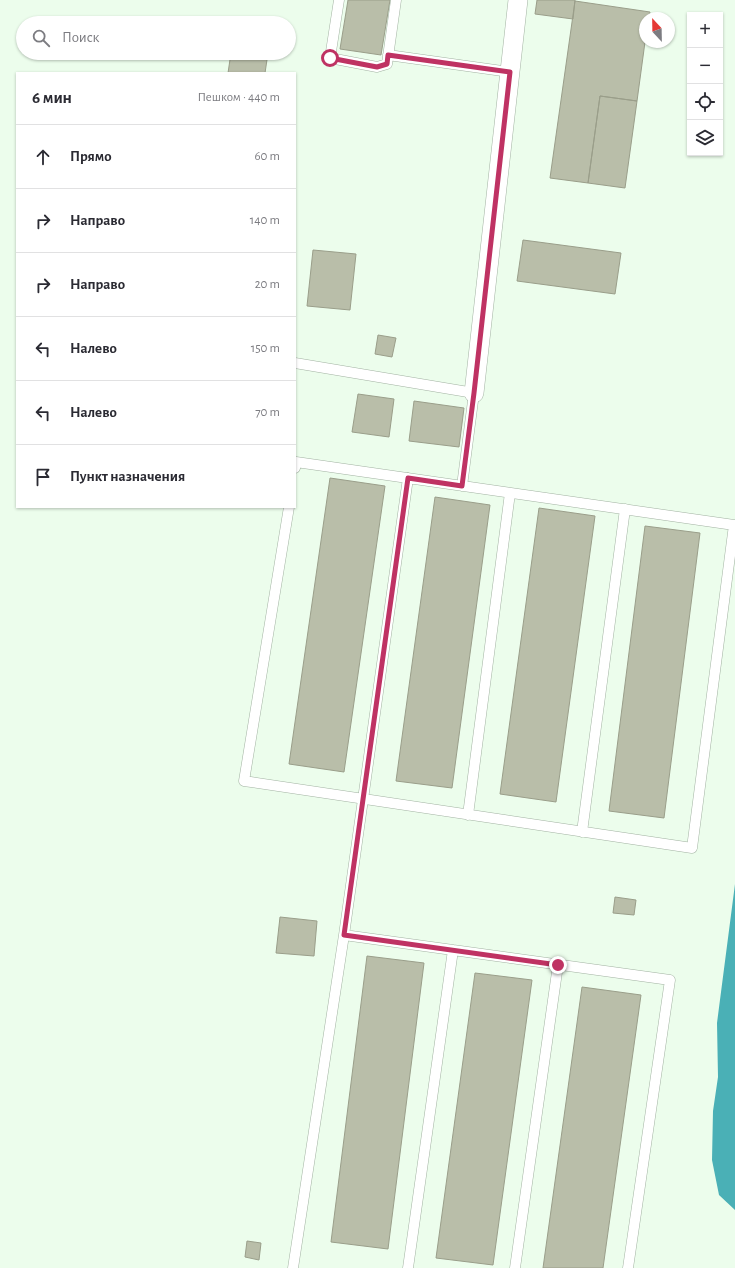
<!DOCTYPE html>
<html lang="ru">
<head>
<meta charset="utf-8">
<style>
	body { margin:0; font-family:"Alegreya Sans",sans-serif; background:#f2f2f3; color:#2b2b33 }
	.controls { position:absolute; right:12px; top:12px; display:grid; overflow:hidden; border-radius:0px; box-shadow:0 1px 3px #0004 }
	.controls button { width:36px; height:36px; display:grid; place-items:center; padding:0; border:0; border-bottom:1px solid #e1e1e2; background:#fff; color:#2b2b33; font:20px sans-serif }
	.compass { position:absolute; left:639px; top:12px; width:36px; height:36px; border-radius:50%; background:#fff; box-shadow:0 1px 3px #0004; rotate:338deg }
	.stop { position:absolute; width:12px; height:12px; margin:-9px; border:3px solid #bf3263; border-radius:50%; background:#fff }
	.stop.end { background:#bf3263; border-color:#fff; box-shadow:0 1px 4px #0008 }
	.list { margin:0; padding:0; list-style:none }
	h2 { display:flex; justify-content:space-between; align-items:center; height:52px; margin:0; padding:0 16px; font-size:17px }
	h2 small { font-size:13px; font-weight:400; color:#7c7c81 }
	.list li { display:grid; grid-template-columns:26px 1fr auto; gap:12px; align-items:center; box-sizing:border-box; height:64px; padding:0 16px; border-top:1px solid #e1e1e2 }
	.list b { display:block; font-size:15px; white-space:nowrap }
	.list em { font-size:13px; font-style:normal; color:#7c7c81 }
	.icon { flex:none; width:22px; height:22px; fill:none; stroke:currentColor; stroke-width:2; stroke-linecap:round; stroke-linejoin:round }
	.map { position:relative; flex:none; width:735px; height:1268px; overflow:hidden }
	.search { position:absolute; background:#fff; box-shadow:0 1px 3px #0004; left:16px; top:16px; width:280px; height:44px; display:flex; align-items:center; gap:10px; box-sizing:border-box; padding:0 14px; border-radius:22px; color:#7c7c81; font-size:15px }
	.panel { position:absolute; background:#fff; box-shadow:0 1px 3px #0004; left:16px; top:72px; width:280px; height:436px; border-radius:0px }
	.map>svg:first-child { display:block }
	.water { fill:#4ab0b6 }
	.building { fill:#b9bea9; stroke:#9a9e8a }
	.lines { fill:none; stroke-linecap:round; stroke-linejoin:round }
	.service-casing { stroke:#a2b2a2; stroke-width:11 }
	.minor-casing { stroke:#a2b2a2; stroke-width:20 }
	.service { stroke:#fff; stroke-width:10 }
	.minor { stroke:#fff; stroke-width:19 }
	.route { stroke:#bf3263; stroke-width:5 }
</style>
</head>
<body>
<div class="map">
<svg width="735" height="1268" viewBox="0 0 735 1268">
	<rect width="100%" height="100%" fill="#ecfdec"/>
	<path class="water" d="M735,884V1210L719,1195L712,1160L713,1111L718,1077L717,1023Z"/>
	<path class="building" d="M348,0H390L381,55L340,49Z
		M537,0H575L573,19L535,14Z
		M575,1L650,12L649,18H645V42L637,101L600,96L588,183L550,178Z
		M231,53H268L265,73H228Z
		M600,96L637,101L625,188L588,183Z
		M523,240L621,253L615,294L517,281Z
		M313,250L356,254L350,310L307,306Z
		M378,335L396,338L392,357L375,354Z
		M358,394L394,399L389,437L352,432Z
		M414,401L464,408L459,447L409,441Z
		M330,478L385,486L344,772L289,764Z
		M435,497L490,505L452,788L396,781Z
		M539,508L595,516L556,802L500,794Z
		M645,526L700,533L664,818L609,811Z
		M615,897L636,900L634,915L613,913Z
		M280,917L317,921L314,956L276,953Z
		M367,956L424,963L388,1249L331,1242Z
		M475,973L532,980L493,1265L436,1258Z
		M582,987L641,995L603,1268H543Z
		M247,1241L261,1243L259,1260L245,1257Z"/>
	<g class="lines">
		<defs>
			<path id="service" d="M339,0L330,58L377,67L387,64L396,0
				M388,55L510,72
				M295,363L474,393L462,486
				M289,507L244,781L692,848L734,525L296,462L295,468
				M468,815L510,493
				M582,832L625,509
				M344,935L670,980L628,1268
				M293,1268L344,935L408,478
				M408,1268L453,950
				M515,1268L558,965"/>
			<path id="minor" d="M474,393L518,0"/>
		</defs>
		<use href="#service" class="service-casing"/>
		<use href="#minor" class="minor-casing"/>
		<use href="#service" class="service"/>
		<use href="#minor" class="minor"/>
	</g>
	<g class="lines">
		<path class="route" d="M330,58L377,67L387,64L388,55L510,72L474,393L462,486L408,478L344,935L558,965"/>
	</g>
</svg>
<div class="controls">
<button>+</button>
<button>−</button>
<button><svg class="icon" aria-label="locate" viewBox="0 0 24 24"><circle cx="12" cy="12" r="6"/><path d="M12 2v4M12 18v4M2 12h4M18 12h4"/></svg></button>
<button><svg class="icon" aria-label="layers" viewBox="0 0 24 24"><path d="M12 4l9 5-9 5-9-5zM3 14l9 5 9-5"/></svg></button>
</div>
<svg class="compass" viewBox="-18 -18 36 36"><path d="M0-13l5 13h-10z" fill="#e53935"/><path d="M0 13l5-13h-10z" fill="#7c7c81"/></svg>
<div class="stop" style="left:330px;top:58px"></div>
<div class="stop end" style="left:558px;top:965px"></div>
<div class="search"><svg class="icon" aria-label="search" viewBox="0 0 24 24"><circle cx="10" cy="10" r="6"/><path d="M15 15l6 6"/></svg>Поиск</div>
<section class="panel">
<h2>6 мин<small>Пешком · 440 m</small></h2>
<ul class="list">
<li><svg class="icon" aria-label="ahead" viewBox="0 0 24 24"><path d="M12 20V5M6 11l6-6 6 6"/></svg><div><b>Прямо</b></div><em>60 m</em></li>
<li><svg class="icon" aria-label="right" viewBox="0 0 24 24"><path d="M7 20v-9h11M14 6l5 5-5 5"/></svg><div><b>Направо</b></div><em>140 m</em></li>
<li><svg class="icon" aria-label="right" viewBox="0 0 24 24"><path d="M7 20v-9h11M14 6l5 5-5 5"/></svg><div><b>Направо</b></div><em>20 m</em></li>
<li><svg class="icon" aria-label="left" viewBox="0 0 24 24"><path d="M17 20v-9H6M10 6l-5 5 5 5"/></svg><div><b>Налево</b></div><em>150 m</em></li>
<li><svg class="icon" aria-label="left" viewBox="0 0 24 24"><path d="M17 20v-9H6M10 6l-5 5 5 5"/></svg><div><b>Налево</b></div><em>70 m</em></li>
<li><svg class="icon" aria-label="arrive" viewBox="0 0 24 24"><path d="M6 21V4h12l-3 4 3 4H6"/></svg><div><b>Пункт назначения</b></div></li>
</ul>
</section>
</div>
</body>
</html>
